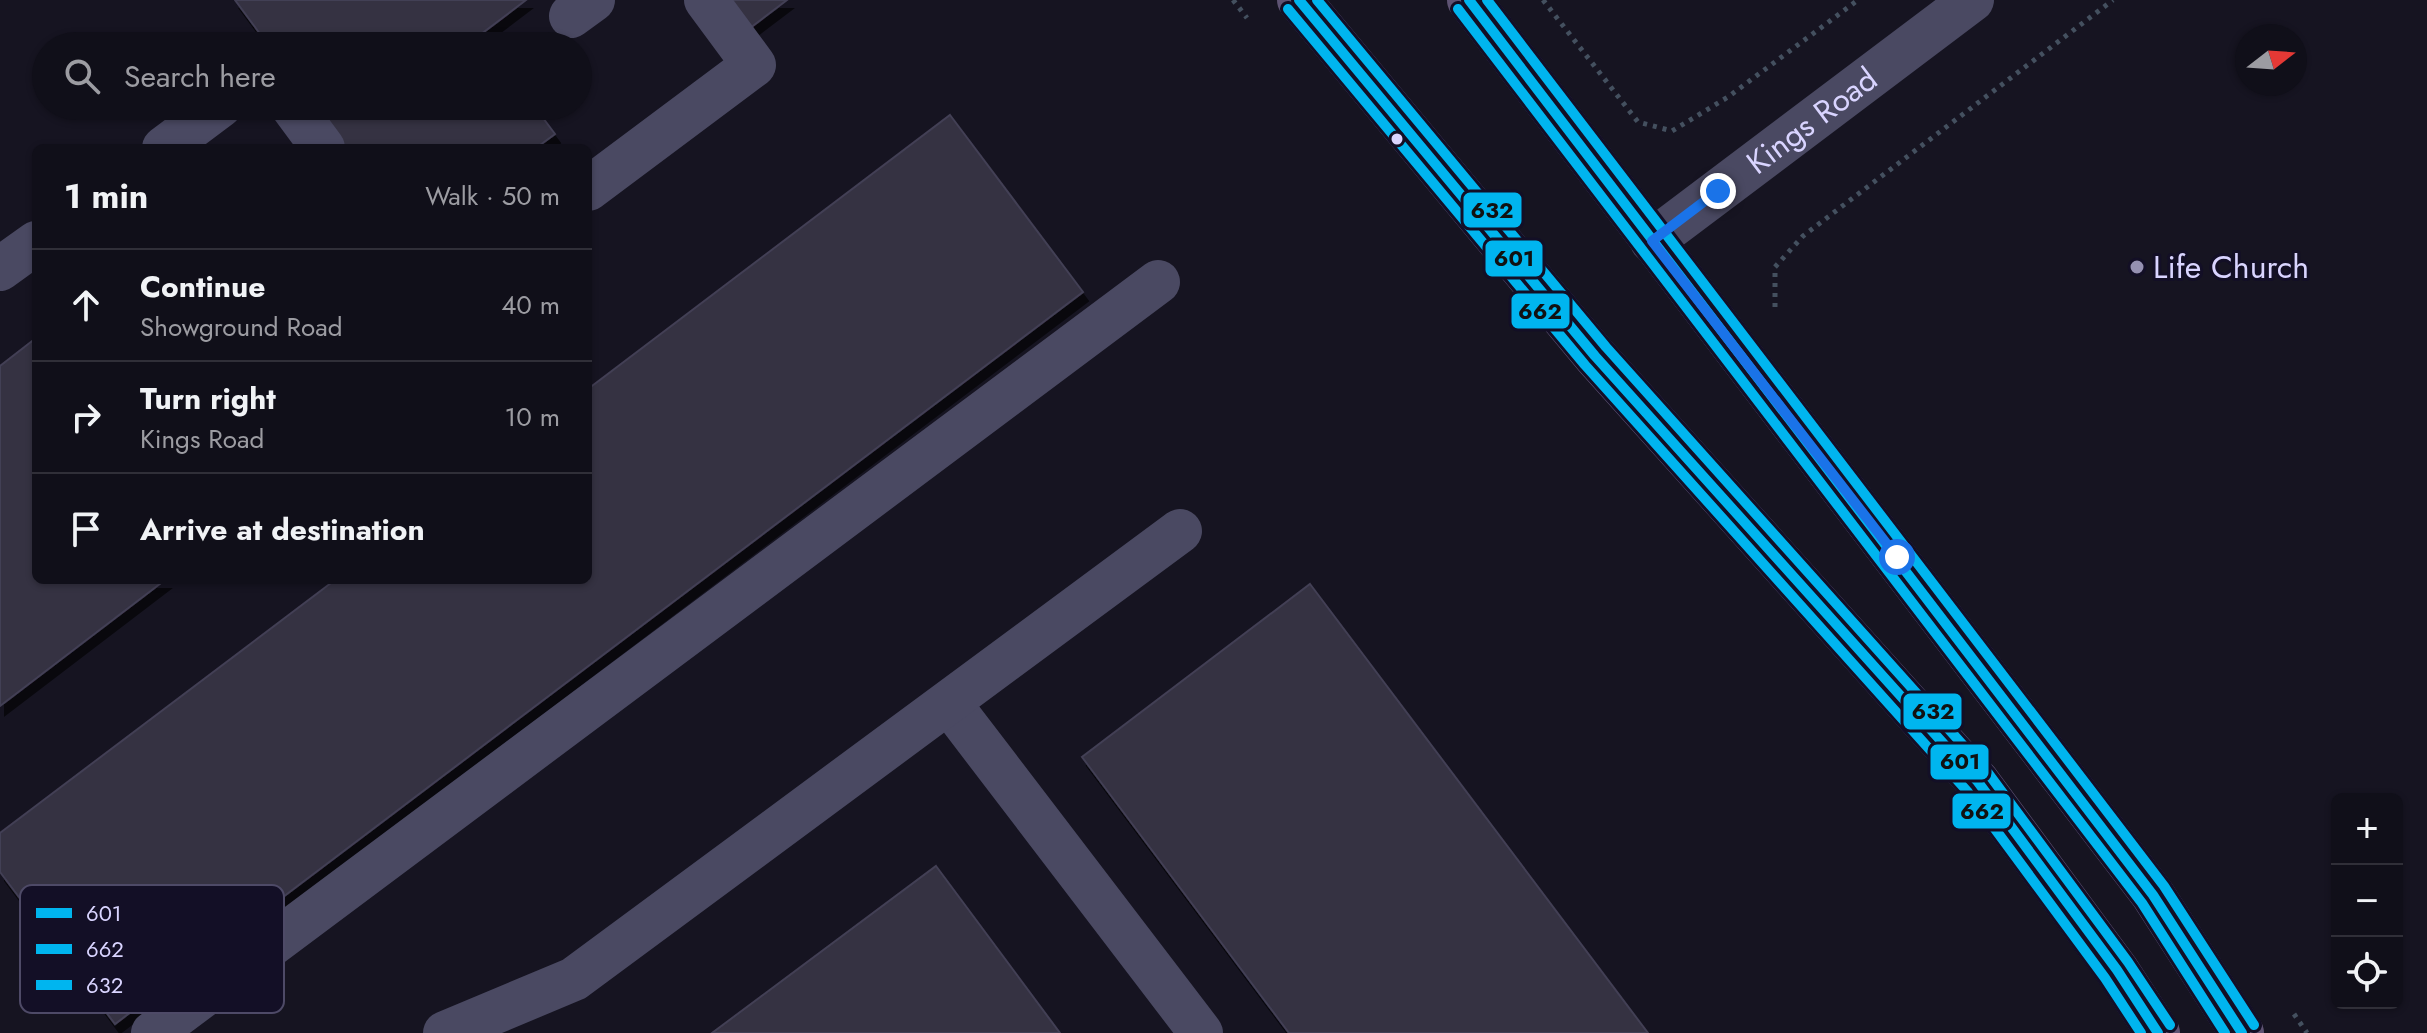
<!DOCTYPE html>
<html lang="en">
<head>
<meta charset="utf-8">
<style>
	body { margin:0; font-family:Jost,sans-serif; background:#191822; color:#f1f3f6 }
	.controls { position:absolute; right:24px; bottom:24px; display:grid; overflow:hidden; border-radius:12px; box-shadow:0 2px 6px #0004 }
	.controls button { width:72px; height:72px; display:grid; place-items:center; padding:0; border:0; border-bottom:2px solid #302f38; background:#100f19; color:#f1f3f6; font:40px sans-serif }
	.compass { position:absolute; left:2235px; top:24px; width:72px; height:72px; border-radius:50%; background:#100f19; box-shadow:0 2px 6px #0004; rotate:73deg }
	.stop { position:absolute; width:24px; height:24px; margin:-18px; border:6px solid #1a73e8; border-radius:50%; background:#fff }
	.stop.end { background:#1a73e8; border-color:#fff; box-shadow:0 2px 8px #0008 }
	.list { margin:0; padding:0; list-style:none }
	h2 { display:flex; justify-content:space-between; align-items:center; height:104px; margin:0; padding:0 32px; font-size:34px }
	h2 small { font-size:26px; font-weight:400; color:#9c9ca2 }
	.list li { display:grid; grid-template-columns:52px 1fr auto; gap:24px; align-items:center; box-sizing:border-box; height:112px; padding:0 32px; border-top:2px solid #302f38 }
	.list b { display:block; font-size:30px; white-space:nowrap }
	.list p { margin:0; font-size:26px; white-space:nowrap; color:#9c9ca2 }
	.list em { font-size:26px; font-style:normal; color:#9c9ca2 }
	.icon { flex:none; width:44px; height:44px; fill:none; stroke:currentColor; stroke-width:2; stroke-linecap:round; stroke-linejoin:round }
	.map { position:relative; flex:none; width:2427px; height:1033px; overflow:hidden }
	.search { position:absolute; background:#100f19; box-shadow:0 2px 6px #0004; left:32px; top:32px; width:560px; height:88px; display:flex; align-items:center; gap:20px; box-sizing:border-box; padding:0 28px; border-radius:44px; color:#9c9ca2; font-size:30px }
	.panel { position:absolute; background:#100f19; box-shadow:0 2px 6px #0004; left:32px; top:144px; width:560px; height:440px; border-radius:12px }
	.map>svg:first-child { display:block }
	.building { fill:#343243; stroke:#433f54; stroke-width:2; filter:url(#shadow) }
	.lines { fill:none; stroke-linecap:round; stroke-linejoin:round }
	.path { stroke:#44505f; stroke-width:5; stroke-dasharray:4 6; stroke-linecap:butt }
	.minor { stroke:#4a4962; stroke-width:44 }
	.major { stroke:#5e5373; stroke-width:44 }
	.bus-1-casing { stroke:#130f26; stroke-width:16 }
	.bus-2-casing { stroke:#130f26; stroke-width:16 }
	.bus-3-casing { stroke:#130f26; stroke-width:16 }
	.bus-1 { stroke:#00b5ef; stroke-width:10 }
	.bus-2 { stroke:#00b5ef; stroke-width:10 }
	.bus-3 { stroke:#00b5ef; stroke-width:10 }
	.route { stroke:#1a73e8; stroke-width:10 }
	.bus-dot { fill:#d9d4ff; stroke:#130f26; stroke-width:3 }
	.poi-dot { fill:#9591b1; stroke:#130f26; stroke-width:3 }
	.labels { text-anchor:middle; stroke-width:6; stroke-linejoin:round; paint-order:stroke }
	.street-label { font-size:32px; fill:#d9d4ff; stroke:#130f26 }
	.poi-label { font-size:32px; fill:#d9d4ff; stroke:#130f26; text-anchor:start }
	.key { fill:#130f26; stroke:#4e4a67; stroke-width:2 }
	.key-label { font-size:22px; fill:#d9d4ff }
	.line-badge { stroke:#130f26; stroke-width:3 }
	.pale-badge-label { font-size:22px; text-anchor:middle; font-weight:bold; fill:#111 }
</style>
</head>
<body>
<div class="map">
<svg width="2427" height="1033" viewBox="0 0 2427 1033">
	<defs>
		<filter id="shadow"><feDropShadow dx="5" dy="9" stdDeviation="0" flood-color="#0009"/></filter>
	</defs>
	<rect width="100%" height="100%" fill="#161421"/>
	<path class="building" d="M235,0H526L480,35L489,46H269Z
		M722,0H787L746,31Z
		M315,106H534L555,134L536,148H346Z
		M950,115L1083,292L115,1024L0,872V833L335,580H588V389Z
		M36,338V580H165L0,706V366Z
		M1310,584L1648,1033H1289L1082,757Z
		M936,866L1060,1033H712Z"/>
	<g class="lines">
		<path class="path" d="M1233,0L1247,18
			M1543,0L1638,122L1672,131L1728,97L1858,0
			M1775,307V267L1803,236L2113,0
			M2294,1014L2307,1033"/>
		<g class="minor">
			<path d="M571,16L593,0"/>
			<path d="M292,106L323,148"/>
			<path d="M164,148L220,106"/>
			<path d="M588,189L754,65L706,0"/>
			<path id="s1" d="M1652,241L1972,0"/>
			<path d="M0,269L36,243"/>
			<path d="M949,703L1201,1033"/>
			<path d="M153,1033L1158,282"/>
			<path d="M445,1033L574,979L1180,531"/>
		</g>
		<path class="major" d="M1299,0L1595,356L1978,782L2117,970L2158,1033
			M1469,0L2153,895L2242,1033"/>
		<defs>
			<path id="bus-1" d="M1299,0L1595,356L1978,782L2117,970L2158,1033
				M1469,0L2153,895L2242,1033"/>
			<path id="bus-2" d="M1288,9L1585,365L1967,791L2105,978L2141,1033
				M1458,9L2142,903L2225,1033"/>
			<path id="bus-3" d="M1317,0L1606,347L1988,773L2128,962L2170,1025
				M1487,0L2164,886L2254,1025"/>
		</defs>
		<use href="#bus-1" class="bus-1-casing"/>
		<use href="#bus-2" class="bus-2-casing"/>
		<use href="#bus-3" class="bus-3-casing"/>
		<use href="#bus-1" class="bus-1"/>
		<use href="#bus-2" class="bus-2"/>
		<use href="#bus-3" class="bus-3"/>
	</g>
	<g class="lines">
		<path class="route" d="M1718,191L1652,241L1897,557"/>
	</g>
	<circle class="bus-dot" cx="1397" cy="139" r="7"/>
	<circle class="poi-dot" cx="2137" cy="267" r="8"/>
	<g class="labels">
		<g class="street-label">
			<text dy="11" stroke="none"><textPath href="#s1" startOffset="200">Kings Road</textPath></text>
		</g>
		<g class="poi-label">
			<text x="2153" y="278">Life Church</text>
		</g>
	</g>
	<rect x="20" y="885" width="264" height="128" rx="12" class="key"/>
	<rect x="36" y="908" width="36" height="10" fill="#00b5ef"/>
	<rect x="36" y="944" width="36" height="10" fill="#00b5ef"/>
	<rect x="36" y="980" width="36" height="10" fill="#00b5ef"/>
	<g class="key-label">
		<text x="86" y="921">601</text>
		<text x="86" y="957">662</text>
		<text x="86" y="993">632</text>
	</g>
	<g class="line-badge">
		<rect x="1462" y="191" width="61" height="38" rx="8" fill="#00b5ef"/>
		<rect x="1484" y="239" width="60" height="39" rx="8" fill="#00b5ef"/>
		<rect x="1510" y="292" width="61" height="38" rx="8" fill="#00b5ef"/>
		<rect x="1902" y="692" width="61" height="39" rx="8" fill="#00b5ef"/>
		<rect x="1929" y="743" width="61" height="38" rx="8" fill="#00b5ef"/>
		<rect x="1951" y="792" width="61" height="38" rx="8" fill="#00b5ef"/>
	</g>
	<g class="pale-badge-label">
		<text x="1492" y="218">632</text>
		<text x="1514" y="266">601</text>
		<text x="1540" y="319">662</text>
		<text x="1933" y="719">632</text>
		<text x="1960" y="769">601</text>
		<text x="1982" y="819">662</text>
	</g>
</svg>
<div class="controls">
<button>+</button>
<button>−</button>
<button><svg class="icon" aria-label="locate" viewBox="0 0 24 24"><circle cx="12" cy="12" r="6"/><path d="M12 2v4M12 18v4M2 12h4M18 12h4"/></svg></button>
</div>
<svg class="compass" viewBox="-18 -18 36 36"><path d="M0-13l5 13h-10z" fill="#e53935"/><path d="M0 13l5-13h-10z" fill="#9c9ca2"/></svg>
<div class="stop" style="left:1897px;top:557px"></div>
<div class="stop end" style="left:1718px;top:191px"></div>
<div class="search"><svg class="icon" aria-label="search" viewBox="0 0 24 24"><circle cx="10" cy="10" r="6"/><path d="M15 15l6 6"/></svg>Search here</div>
<section class="panel">
<h2>1 min<small>Walk · 50 m</small></h2>
<ul class="list">
<li><svg class="icon" aria-label="ahead" viewBox="0 0 24 24"><path d="M12 20V5M6 11l6-6 6 6"/></svg><div><b>Continue</b><p>Showground Road</p></div><em>40 m</em></li>
<li><svg class="icon" aria-label="right" viewBox="0 0 24 24"><path d="M7 20v-9h11M14 6l5 5-5 5"/></svg><div><b>Turn right</b><p>Kings Road</p></div><em>10 m</em></li>
<li><svg class="icon" aria-label="arrive" viewBox="0 0 24 24"><path d="M6 21V4h12l-3 4 3 4H6"/></svg><div><b>Arrive at destination</b></div></li>
</ul>
</section>
</div>
</body>
</html>
